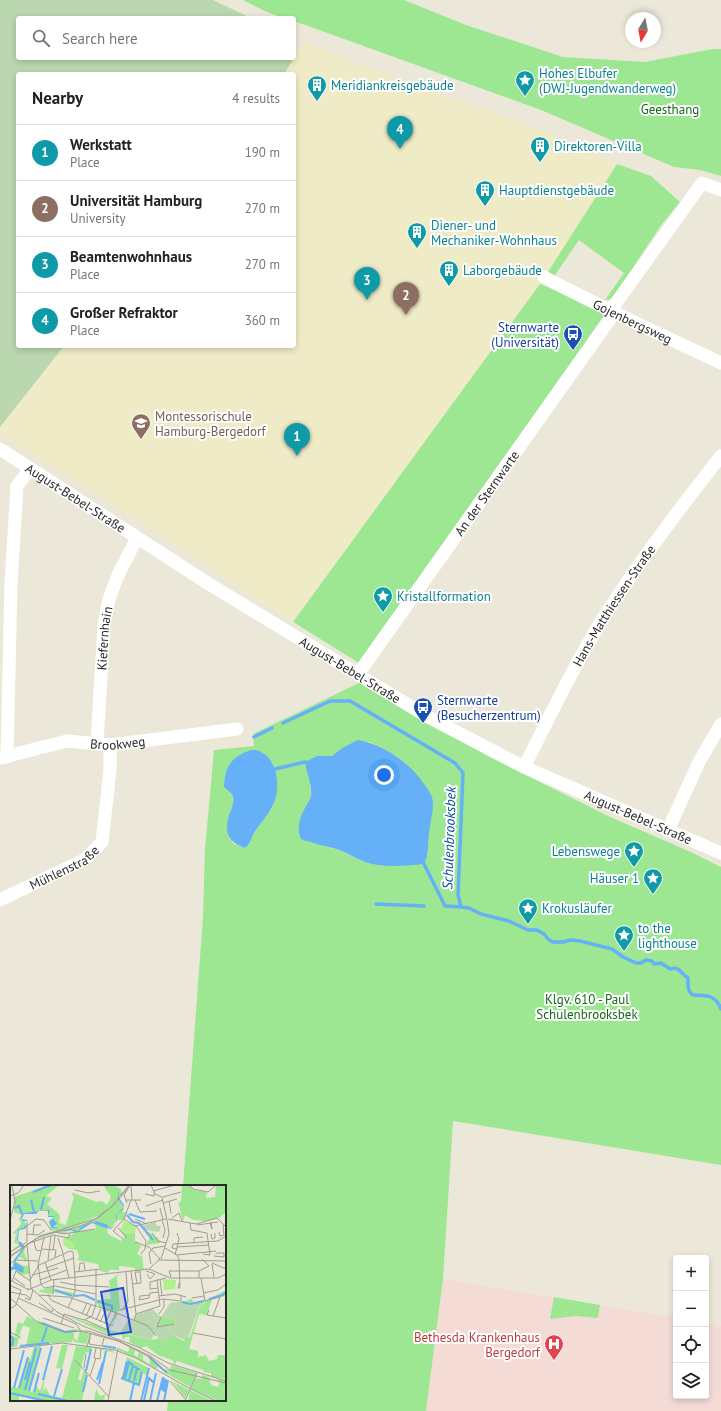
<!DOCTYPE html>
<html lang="en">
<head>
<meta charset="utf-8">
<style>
	body { margin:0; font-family:"PT Sans",sans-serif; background:#f6f6f6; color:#222 }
	.controls { position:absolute; right:12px; bottom:12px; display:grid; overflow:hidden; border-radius:4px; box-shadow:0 2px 6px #0003 }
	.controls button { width:36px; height:36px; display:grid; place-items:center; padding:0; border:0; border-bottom:1px solid #e0e0e0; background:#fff; color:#222; font:20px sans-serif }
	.compass { position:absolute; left:625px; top:12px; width:36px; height:36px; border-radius:50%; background:#fff; box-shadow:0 2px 6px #0003; rotate:190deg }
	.you { position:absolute; left:384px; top:775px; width:14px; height:14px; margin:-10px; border:3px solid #fff; border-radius:50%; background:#1a73e8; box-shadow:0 0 0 6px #1a73e833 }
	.badge { display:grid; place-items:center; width:26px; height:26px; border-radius:50%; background:#ea580c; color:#fff; font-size:13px; font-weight:700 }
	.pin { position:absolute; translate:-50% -33px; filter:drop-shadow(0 1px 2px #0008) }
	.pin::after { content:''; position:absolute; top:21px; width:14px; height:12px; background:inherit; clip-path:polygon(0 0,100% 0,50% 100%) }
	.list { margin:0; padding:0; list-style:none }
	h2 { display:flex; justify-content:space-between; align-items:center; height:52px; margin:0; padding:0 16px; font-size:17px }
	h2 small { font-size:13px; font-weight:400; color:#767676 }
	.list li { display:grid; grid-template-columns:26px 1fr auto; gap:12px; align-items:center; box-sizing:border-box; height:56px; padding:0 16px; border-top:1px solid #e0e0e0 }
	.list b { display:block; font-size:15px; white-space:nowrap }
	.list p { margin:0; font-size:13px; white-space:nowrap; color:#767676 }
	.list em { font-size:13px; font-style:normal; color:#767676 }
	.icon { flex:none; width:22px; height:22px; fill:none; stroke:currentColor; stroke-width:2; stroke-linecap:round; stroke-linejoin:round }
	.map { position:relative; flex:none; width:721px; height:1411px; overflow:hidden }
	.search { position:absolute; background:#fff; box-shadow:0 2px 6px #0003; left:16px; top:16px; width:280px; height:44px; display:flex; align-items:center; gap:10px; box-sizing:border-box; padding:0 14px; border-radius:4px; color:#767676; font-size:15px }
	.panel { position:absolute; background:#fff; box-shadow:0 2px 6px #0003; left:16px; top:72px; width:280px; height:276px; border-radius:4px }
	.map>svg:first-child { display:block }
	.education { fill:#efebc7 }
	.medical { fill:#f4dbd6 }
	.green { fill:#9de792; fill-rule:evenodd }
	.cemetery { fill:#bad7af }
	.water { fill:#65b0f6 }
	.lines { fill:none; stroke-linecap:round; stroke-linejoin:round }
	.stream { stroke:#65b0f6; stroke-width:3.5 }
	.minor { stroke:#fff; stroke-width:13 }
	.labels { text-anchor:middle; stroke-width:4; stroke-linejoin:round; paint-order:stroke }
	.culture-label { font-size:13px; fill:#0d838f; stroke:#fff; text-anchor:start }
	.park-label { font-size:13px; fill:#156916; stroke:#fff }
	.street-label { font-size:13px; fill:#292929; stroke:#fff }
	.transit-label { font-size:13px; fill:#164399; stroke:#fff; text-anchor:end }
	.education-label { font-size:13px; fill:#785e54; stroke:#fff; text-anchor:start }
	.health-label { font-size:13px; fill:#be3a42; stroke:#fff; text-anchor:end }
	.water-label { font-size:14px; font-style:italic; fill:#054aa0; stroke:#fff }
	.inset-river { fill:none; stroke:#65b0f6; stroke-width:2 }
	.inset-road { fill:none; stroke:#9e9c93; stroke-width:1 }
	.view { fill:#1d4ed8; fill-opacity:0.15; stroke:#1d4ed8; stroke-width:2 }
	.inset-edge { fill:none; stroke:#292929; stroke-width:2 }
</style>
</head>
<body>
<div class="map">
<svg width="721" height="1411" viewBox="0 0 721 1411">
	<rect width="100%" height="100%" fill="#ece8d9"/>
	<path class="education" d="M303,42L430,91L491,111L550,133L617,164L540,284L293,622L146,526L0,433V427L64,346H294V74H284Z"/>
	<path class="medical" d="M443,1279L676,1318V1396H706V1323L721,1326V1411H426Z"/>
	<path class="green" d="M243,0H404L466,25L563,57L645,62L712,49H721V176L700,170L674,167L541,110L294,21V18C275,18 259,8 243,0Z
		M617,164L651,176L680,202L662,224L612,299L605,300L624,273L579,240L553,278L546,275Z
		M540,284L600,309L603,317L359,663L293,622Z
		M365,680L486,755L608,816L693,853L721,867V1165L453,1121L443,1279L426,1411H167L168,1400H225V1186H183L203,917L205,849L214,750L254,746L253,734ZM369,742L405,763L433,802L428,836V855L364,862L341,851L319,844L308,842L303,813L311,798L310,780L317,756H332L342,748ZM232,793L273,806L254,832L249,845L245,848L234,844L229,838V814L234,804Z
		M554,1297L600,1305L598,1318L576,1316L550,1319Z"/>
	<path class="cemetery" d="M0,0H213L251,18H18V58H294L284,74H18V346H64L0,427Z"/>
	<path class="water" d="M358,740C384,745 409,762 424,784C428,789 433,796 433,803C433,813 430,824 429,834C427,846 430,852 424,864C403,866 385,868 365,862C356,859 348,853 339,850C327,846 313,844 301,839C296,829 300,817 305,808C307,804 310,800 311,796C312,784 307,774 305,762L317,756H332L342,748Z
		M251,750C254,750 258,750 261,752C279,761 281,791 272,807C267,817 259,824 254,833C251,838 251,844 245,848C228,842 224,833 229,815C230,811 233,807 233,803C234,800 233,796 232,794L224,787C225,766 231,757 251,750Z"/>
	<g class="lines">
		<path class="stream" d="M283,723L330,701H350L455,763L463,773L458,895L461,907L469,908L481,914L509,921L528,930H537L544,934L548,939L553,942H563L570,940L580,941L612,949L623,957L636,963H641L646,960L652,961L654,964L661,963L670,969C680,966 680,973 688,978C688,984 687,991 693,995C707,996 715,994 721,1009
			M254,737L272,728
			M275,769L305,762
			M424,864L445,906L461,907
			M376,904L424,906"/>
		<g class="minor">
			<path id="s1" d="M544,277C602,308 662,335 721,363"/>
			<path d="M611,310L702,183L721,190"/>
			<path id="s2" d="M0,449L209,584L428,717L524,767L721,853"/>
			<path id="s3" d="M358,674L615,312"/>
			<path id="s4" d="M97,744L104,625L109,599L118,575L137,538"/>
			<path d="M7,757L11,584L17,486L30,469"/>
			<path id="s5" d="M0,758L67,741L110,745L237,729"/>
			<path id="s6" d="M524,767C549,718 573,667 602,620C638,563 679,509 721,456"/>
			<path d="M668,830L699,762L721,724"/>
			<path id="s7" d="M0,900L84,860L102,842L110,770V745"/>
		</g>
	</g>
	<defs>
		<symbol id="sight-pin" viewBox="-11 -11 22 30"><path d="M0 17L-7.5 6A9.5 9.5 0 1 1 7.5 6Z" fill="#0f9aa8" stroke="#fff"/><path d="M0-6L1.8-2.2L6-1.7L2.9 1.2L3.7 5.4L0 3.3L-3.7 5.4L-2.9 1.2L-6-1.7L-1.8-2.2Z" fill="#fff"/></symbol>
		<symbol id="building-pin" viewBox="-11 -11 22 30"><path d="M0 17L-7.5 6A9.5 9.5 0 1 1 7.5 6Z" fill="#0f9aa8" stroke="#fff"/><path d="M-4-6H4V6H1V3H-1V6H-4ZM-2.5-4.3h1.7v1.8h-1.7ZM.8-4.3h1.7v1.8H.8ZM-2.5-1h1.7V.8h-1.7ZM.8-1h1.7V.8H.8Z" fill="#fff"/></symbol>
		<symbol id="bus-pin" viewBox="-11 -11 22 30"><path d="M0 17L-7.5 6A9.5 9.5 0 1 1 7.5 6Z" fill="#1a4fb4" stroke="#fff"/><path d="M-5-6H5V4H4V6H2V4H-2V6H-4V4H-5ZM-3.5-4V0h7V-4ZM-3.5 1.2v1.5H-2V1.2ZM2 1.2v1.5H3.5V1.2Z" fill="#fff"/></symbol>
		<symbol id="school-pin" viewBox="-11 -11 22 30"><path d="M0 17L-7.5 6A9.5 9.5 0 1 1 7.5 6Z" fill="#8d6e63" stroke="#fff"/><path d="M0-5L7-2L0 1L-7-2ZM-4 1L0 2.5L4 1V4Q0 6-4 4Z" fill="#fff"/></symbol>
		<symbol id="hospital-pin" viewBox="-11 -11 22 30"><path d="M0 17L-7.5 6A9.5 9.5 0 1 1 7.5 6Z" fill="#e0444e" stroke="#fff"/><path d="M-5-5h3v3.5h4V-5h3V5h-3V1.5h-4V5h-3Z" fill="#fff"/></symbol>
	</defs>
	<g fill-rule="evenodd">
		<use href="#sight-pin" x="514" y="69" width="22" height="30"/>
		<use href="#building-pin" x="306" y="74" width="22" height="30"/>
		<use href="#building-pin" x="529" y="135" width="22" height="30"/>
		<use href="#building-pin" x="474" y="179" width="22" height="30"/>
		<use href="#building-pin" x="406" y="221" width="22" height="30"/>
		<use href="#building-pin" x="438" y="259" width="22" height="30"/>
		<use href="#bus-pin" x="562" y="323" width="22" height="30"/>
		<use href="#school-pin" x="130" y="412" width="22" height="30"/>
		<use href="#sight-pin" x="372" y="585" width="22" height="30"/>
		<use href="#bus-pin" x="412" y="696" width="22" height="30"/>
		<use href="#sight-pin" x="623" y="840" width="22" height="30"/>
		<use href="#sight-pin" x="642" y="867" width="22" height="30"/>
		<use href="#sight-pin" x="517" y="897" width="22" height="30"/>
		<use href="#sight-pin" x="613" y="924" width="22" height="30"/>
		<use href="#hospital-pin" x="543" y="1333" width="22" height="30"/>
	</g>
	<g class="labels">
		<g class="culture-label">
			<text x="539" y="78">Hohes Elbufer<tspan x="539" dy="15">(DWJ-Jugendwanderweg)</tspan></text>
			<text x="331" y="90">Meridiankreisgebäude</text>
			<text x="554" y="151">Direktoren-Villa</text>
			<text x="499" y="195">Hauptdienstgebäude</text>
			<text x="431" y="230">Diener- und<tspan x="431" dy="15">Mechaniker-Wohnhaus</tspan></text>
			<text x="463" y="275">Laborgebäude</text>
			<text x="397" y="601">Kristallformation</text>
			<text x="620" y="856" text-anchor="end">Lebenswege</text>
			<text x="639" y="883" text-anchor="end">Häuser 1</text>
			<text x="542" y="913">Krokusläufer</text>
			<text x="638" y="933">to the<tspan x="638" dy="15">lighthouse</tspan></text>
		</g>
		<g class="park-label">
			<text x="670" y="114">Geesthang</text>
			<text x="587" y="1004">Klgv. 610 - Paul<tspan x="587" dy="15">Schulenbrooksbek</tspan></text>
		</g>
		<g class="street-label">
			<text dy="5" stroke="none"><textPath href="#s1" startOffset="99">Gojenbergsweg</textPath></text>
			<text dy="5" stroke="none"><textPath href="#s3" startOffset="222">An der Sternwarte</textPath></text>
			<text dy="5" stroke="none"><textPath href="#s2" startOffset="90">August-Bebel-Straße</textPath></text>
			<text dy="5" stroke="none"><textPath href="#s6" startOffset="185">Hans-Matthiessen-Straße</textPath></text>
			<text dy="5" stroke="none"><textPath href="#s4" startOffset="106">Kiefernhain</textPath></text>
			<text dy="5" stroke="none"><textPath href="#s2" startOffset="414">August-Bebel-Straße</textPath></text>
			<text dy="5" stroke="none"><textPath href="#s5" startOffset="120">Brookweg</textPath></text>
			<text dy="5" stroke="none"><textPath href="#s2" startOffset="738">August-Bebel-Straße</textPath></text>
			<text dy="5" stroke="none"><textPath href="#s7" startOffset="72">Mühlenstraße</textPath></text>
		</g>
		<g class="transit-label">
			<text x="559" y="332">Sternwarte<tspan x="559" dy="15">(Universität)</tspan></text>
			<text x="437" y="705" text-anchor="start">Sternwarte<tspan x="437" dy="15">(Besucherzentrum)</tspan></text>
		</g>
		<g class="education-label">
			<text x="155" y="421">Montessorischule<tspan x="155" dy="15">Hamburg-Bergedorf</tspan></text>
		</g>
		<g class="health-label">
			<text x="540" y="1342">Bethesda Krankenhaus<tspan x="540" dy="15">Bergedorf</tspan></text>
		</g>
		<g class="water-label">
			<text transform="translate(449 838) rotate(-88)" y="5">Schulenbrooksbek</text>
		</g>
	</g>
	<g transform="translate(10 1185)">
		<rect width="216" height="216" fill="#ece8d9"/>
		<path d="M40,0H49L36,11L42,13L37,19L48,28L50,32L49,38L56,40L64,12L61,7L87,17L92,16L97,20L101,12L93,0H104L111,4L112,9L114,6L104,19L92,29L62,42L53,44L51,42L43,41L53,44L41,46L39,36L44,32L38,31V25L13,28L11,33L17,39L13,43L8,44L7,47V58H10L11,60L0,68L9,59L4,58L6,49L3,48L11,39L9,33L11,30L4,27V12ZM172,0H180L183,5L197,7L196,13L205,12L206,0H216V27L209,33L197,36L183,35L175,30L173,37L168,16L169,18L171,16ZM109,15L114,21L111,26L117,28L113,35H107L101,43L82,38L71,42L69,46L86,45L85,39L97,43L98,49L111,56L115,51L111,46L125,49V57L131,61L127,69L132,71L134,85L125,86V83L111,81H109V87L108,85H99L98,88L90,86L88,79L67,75L69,71L67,65L59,64L53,57L54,53V57L56,53L66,47L54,45L86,35ZM53,45H57V48H44L18,58L14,66L16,73L18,74L14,77V74L9,72L5,75L16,60L13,62L20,57L39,48ZM135,45L148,53L150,58L136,60L140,52ZM5,76L14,81L19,80V89L10,90L4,84ZM110,88L107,92L110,125L106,128L92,123L87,119V115L101,114L99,96ZM43,102V104L64,108L63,111L43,107V109L29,107L31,104L34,106L33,104ZM216,105V111L202,114L197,130L189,129L179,164L188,166V172L196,170L199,176L207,174L208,170H216V193L214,194L201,192V188L194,187L193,185L167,176L165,180L162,175L148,170L136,161L131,163L119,157L120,152H116L113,155L112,150L97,149L55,130L100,145L106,128L108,129L100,145L141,155L163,150L174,156L180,152L191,118H159L177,116L182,113L183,118L194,115L192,124L195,116ZM17,131L29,138L28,136L30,132L29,136L55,146L69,144L70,146L59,148H64V153L67,156L70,146L80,149L76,159L64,157L63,153L62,157L16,160L20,143L13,140L9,152L5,149L8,137L13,139ZM151,132L166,134L164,140L147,143ZM0,150L9,153L7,161L0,163ZM52,160H58L52,184L46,183ZM72,160L106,166H102L106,168L78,162L82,163L81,166L75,168L68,195H71L74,185L77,188L72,216H40L9,210V216H0V202L9,203L18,172L20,175L24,162L31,161L19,206L24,207L26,200L30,206L36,188L32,209L35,202L40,210L52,213L66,161L76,162ZM120,162L125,165L124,170L127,172L129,167L133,170V175L139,179L141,173L148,179L147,184L108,165L109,163L118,167ZM117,172L139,183L137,191L132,187L129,201L112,193ZM161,180L187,188L180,202L157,189L155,183L160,186ZM192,190L199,192L201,200L208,202L210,197L206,194L216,196V216H209L181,204L185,193L195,195L191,194ZM162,196L179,205L175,213ZM86,204L90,211L95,209L94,214L98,216H84ZM180,205L203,216H178Z" fill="#9de792"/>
		<path d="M145,37L147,41H151L149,47L135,45L132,41ZM191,117L177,156L164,150L151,157L145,148L141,155L111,147L119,133L124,135L126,130L142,124L151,132L147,141L164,140L166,134L151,132L160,118Z" fill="#bad7af"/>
		<path d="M114,36L126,41L125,49H116L110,45ZM54,53L64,58V63L59,64L54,60ZM153,94L166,95L165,104L154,105Z" fill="#b0ef8d"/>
		<path d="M104,0L109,4V13L114,20V22L113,25L107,29V38L101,44L96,43L82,38L69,46L65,47L61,45L54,46L51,42L46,43H42L39,37L44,32H38V26H29L26,29H14L12,34L17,35L18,39L15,44L9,45L8,56L11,57L15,62L5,77L14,83L13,88L4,84L2,86L0,82H3L4,75L12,64L7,55L8,44L13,43L17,39V36H13L11,33L13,28L38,25L40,26L38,31H44V32L43,34L47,38L43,42H51L54,45L60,44L68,46L71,42L82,37L101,43L107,38L106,30L114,22L108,14L109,4Z" fill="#65b0f6"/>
		<path class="inset-river" d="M23,7L41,0M21,15L24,27M5,23L9,21L12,29M31,25L34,12M119,29L135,34M117,30L123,37L129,38L143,55M85,37L98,41M45,105L62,111M64,111L74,110L85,115M199,114L213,110L216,106M87,116L102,121V125M172,117L180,119L194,116M32,138L55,147L66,146M0,150L3,154L2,161M32,157L37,142M10,161L39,158M93,161L106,163M139,172L157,188M76,186L81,164M111,193L129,200L132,187M113,193L117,176M115,193L119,177L126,183M15,195L20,177M33,195L42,161M87,195L93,177M119,195L123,180M124,196L127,183L130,185M89,199L96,166M4,203L14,165M9,203L18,172M15,205L26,163M151,205L153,193M152,205L154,193M19,206L31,163M153,206L156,194M153,206L155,194M24,207L29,188M73,207L77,190M154,207L157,195M0,208L36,216M28,209L58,216M44,211L52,184M120,216L124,198M131,216L139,183M134,216L139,193L144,198M140,216L146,188M147,216L153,192M154,216L158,195"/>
		<path class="inset-road" d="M17,0H34M121,0L122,15M141,0L145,9L152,12L157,35M180,0L183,4L198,7L206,0M65,5L78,8L90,6M143,6L165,0M135,9L144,11V8M0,11L8,8L14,0M153,12L171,7M116,15H131M125,15L130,27L147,26M159,16L161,28M117,18L114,10L120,0M153,18L167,14M136,21L153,15M150,23L153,35M162,33L169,28L172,36M114,34L125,41L156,34M125,34L137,39M158,34L186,39L207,33L216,42M0,35L5,17L2,0M152,35L155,45L153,53M180,38L181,45L197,48L200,70L193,69M200,38L202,44L201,37M187,40L208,37M126,41L136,56L135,64L131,69M108,43L117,53M45,47L54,49L85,44M209,47L210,51L214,50L213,40M142,48L148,56L156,58M17,49L28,50L35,45M201,49L202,54L205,53V48M23,50L24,40H31M34,52L28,80L31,100L35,103L45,101L86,109M48,53L53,68M113,54L103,46L114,34L121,15M24,56L26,65L31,66M125,57L139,62L150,74M184,57V53L193,52M167,62L199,60M155,63L167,70L169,74M32,64L46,65L45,72M167,64L162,63L163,59L208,56L216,51M43,65L45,51M0,67L17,57V41L26,34L34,35L41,45M53,69L59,93M165,70L169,54L167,48M167,70L206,66M0,71L30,51L85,34L101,22L119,0M204,71L214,72V68H206M0,72L30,51L71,41L88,33L106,18L120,0M151,74L159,49L157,35M169,74L170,103H168L169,98M38,75L41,51M149,75L216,76M35,77L41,95M202,78L216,84M0,79L5,75L28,76M141,79L139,68L143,63L155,61M202,79L204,92M36,83L64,73M139,84L150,74M139,84L160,93H208L216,89M69,86L70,78H74L75,85M121,86L126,129L124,135M136,86L145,89L140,94L137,89M189,86L199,81L192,74M65,87L90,84M22,90L48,83M161,92L159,86H189V93M4,93L15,101M191,93L195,116L210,112M150,94L152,111M0,95L19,105M20,95L29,80L60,66L63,67L65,92M30,95L57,85M2,96L6,86L20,96M50,97L65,100L99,102M127,98L125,87H130M123,99L131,98L130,86M21,103L17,59L43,50L58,53L60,48M148,103L140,104V97L156,93M17,104H22L47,127L73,141L128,162L158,178L216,196M20,104L41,95L139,84M0,107L16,110L21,114M193,108L208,105L216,99M38,109L41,115L54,121L103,141M43,109L44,95M29,110L58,112L104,127L138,141L146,151M140,110L130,111L129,115L139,113L140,108L148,107M149,111L165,109L176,112M0,113L27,137L55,147L78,146L109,156L140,171L160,185L216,198M8,113L66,139L71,146L108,156L128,166L141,173L156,187M15,113L20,115L23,105M182,113L194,111M29,118L42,127L43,124M58,123L65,107V92M0,124L6,120L11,105L1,101M113,124L118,117L116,87M110,125L153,114L171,116V110M199,125L197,130L216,133M72,129L77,118M126,129L150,121L147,94M149,129L154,122V114M76,131L81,120M203,131L210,112M151,132L147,142L164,139M33,133L64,143M75,135L98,145L100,140M86,135L91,124M90,137L96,125M51,139L54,129L74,135L82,131L86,119V85M95,139L101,126M100,140L106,128M0,147L11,153M183,148L216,154M80,152L79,159L92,161L94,153M77,161L81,148M86,163L84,173L90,174L91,164M0,164L52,158L105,165L126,173L175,201L206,216M65,175L99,212M74,183L76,169M80,191L86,173M160,196L175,214M98,216L108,163M175,216L187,188"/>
		<path class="view" d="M113,103L121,147L99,150L91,107Z"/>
		<rect width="216" height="216" class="inset-edge"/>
	</g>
</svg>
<div class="controls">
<button>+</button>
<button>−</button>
<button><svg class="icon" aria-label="locate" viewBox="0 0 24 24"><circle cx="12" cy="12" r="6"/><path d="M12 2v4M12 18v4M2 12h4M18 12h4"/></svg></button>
<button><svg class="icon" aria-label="layers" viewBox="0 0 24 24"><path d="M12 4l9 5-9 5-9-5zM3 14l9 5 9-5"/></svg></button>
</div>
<svg class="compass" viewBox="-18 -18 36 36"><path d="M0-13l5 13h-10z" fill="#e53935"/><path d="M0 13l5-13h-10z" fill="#767676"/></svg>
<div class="you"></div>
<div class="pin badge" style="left:297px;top:456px;background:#0f9aa8">1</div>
<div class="pin badge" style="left:406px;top:315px;background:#8d6e63">2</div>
<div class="pin badge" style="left:367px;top:300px;background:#0f9aa8">3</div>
<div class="pin badge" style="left:400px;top:149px;background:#0f9aa8">4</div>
<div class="search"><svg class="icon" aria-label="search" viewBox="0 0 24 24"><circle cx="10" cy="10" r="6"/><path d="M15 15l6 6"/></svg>Search here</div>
<section class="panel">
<h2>Nearby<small>4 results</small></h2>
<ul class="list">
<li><span class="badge" style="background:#0f9aa8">1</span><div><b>Werkstatt</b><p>Place</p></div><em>190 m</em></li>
<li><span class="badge" style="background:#8d6e63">2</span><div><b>Universität Hamburg</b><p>University</p></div><em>270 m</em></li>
<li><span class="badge" style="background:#0f9aa8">3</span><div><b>Beamtenwohnhaus</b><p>Place</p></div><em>270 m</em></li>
<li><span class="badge" style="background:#0f9aa8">4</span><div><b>Großer Refraktor</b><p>Place</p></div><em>360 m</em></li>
</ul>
</section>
</div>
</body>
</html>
